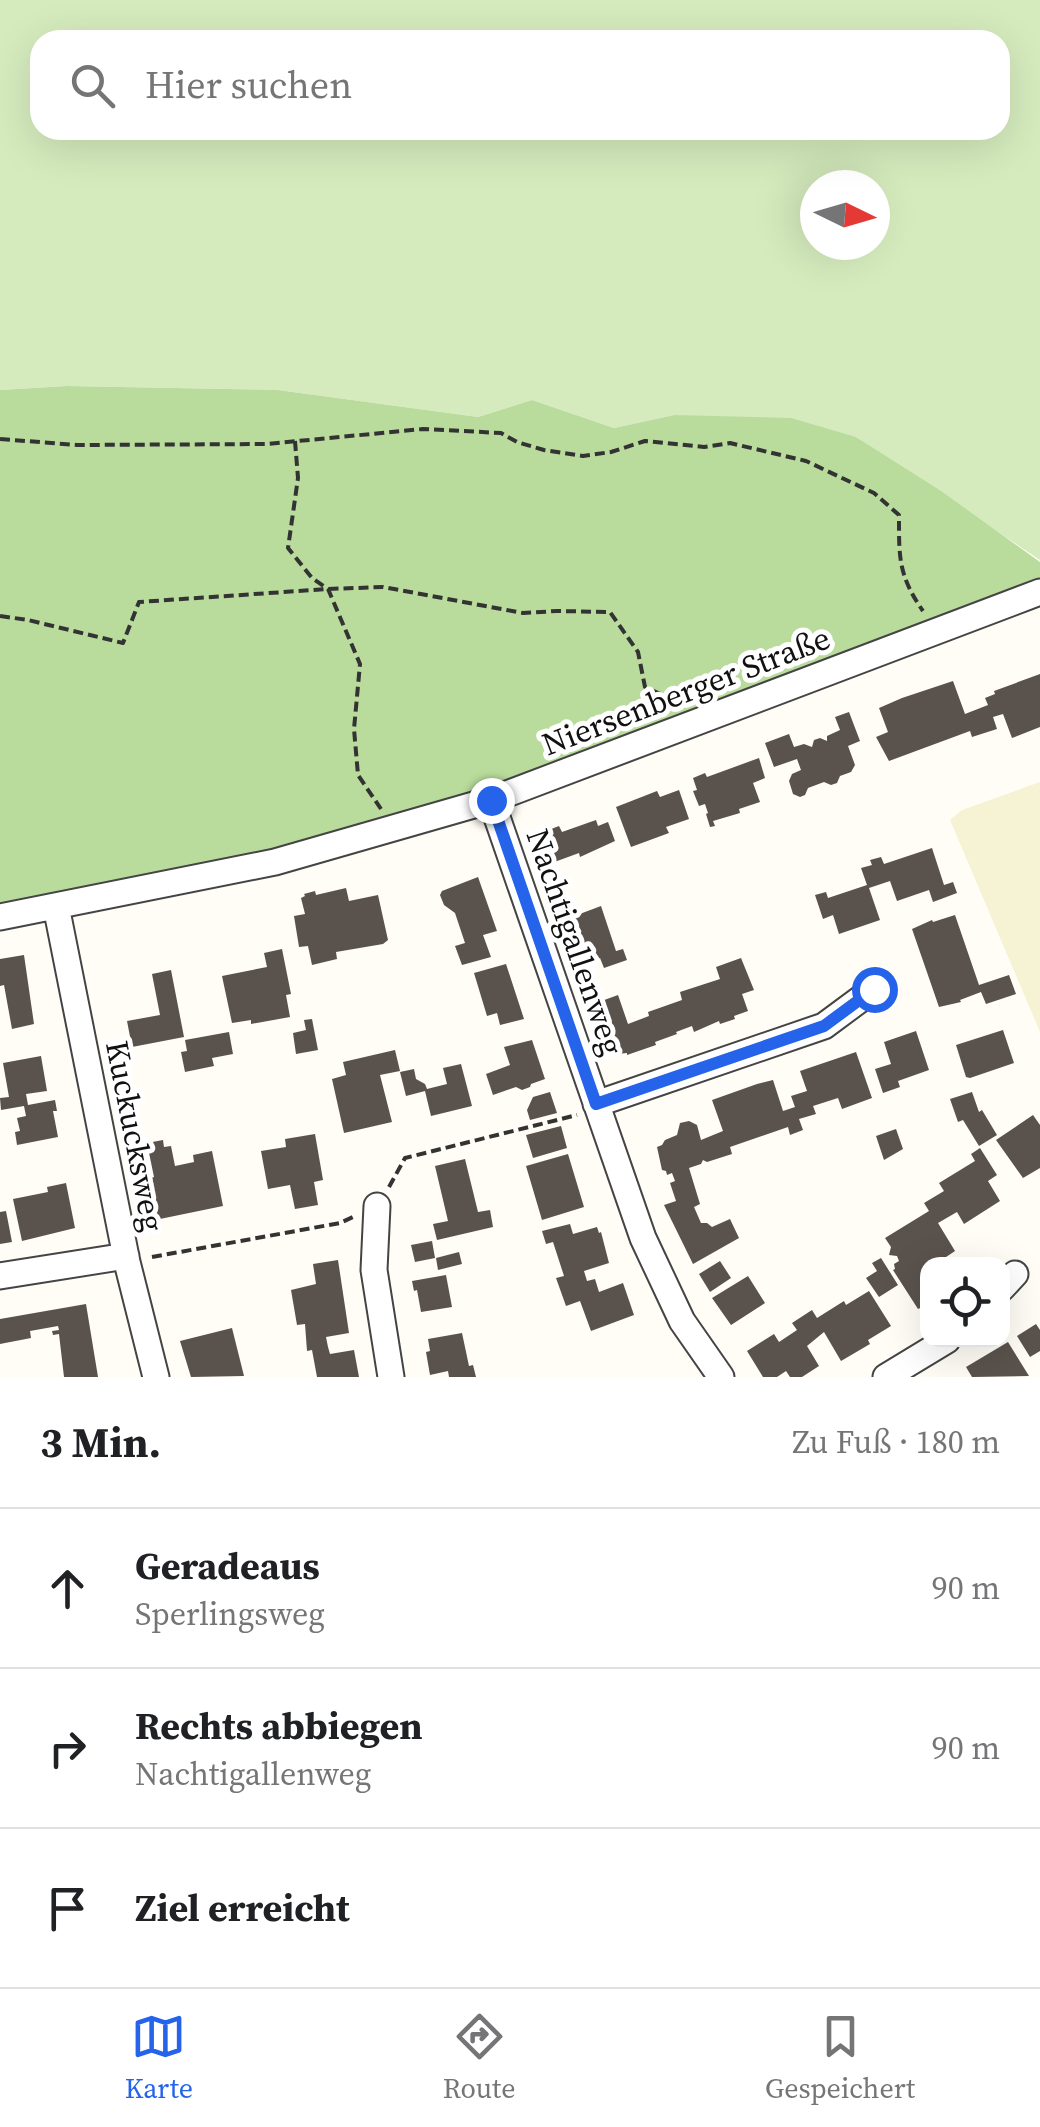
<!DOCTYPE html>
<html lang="de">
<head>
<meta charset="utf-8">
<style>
	body { margin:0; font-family:"Source Serif 4",serif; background:#f2f2f2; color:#202124 }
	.controls { position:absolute; right:30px; bottom:30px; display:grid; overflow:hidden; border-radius:20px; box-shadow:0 10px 40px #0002 }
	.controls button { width:90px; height:90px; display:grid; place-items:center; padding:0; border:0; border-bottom:2px solid #e0e0e0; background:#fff; color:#202124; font:50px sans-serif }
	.compass { position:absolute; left:800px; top:170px; width:90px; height:90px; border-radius:50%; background:#fff; box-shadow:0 10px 40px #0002; rotate:95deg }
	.stop { position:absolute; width:30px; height:30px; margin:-22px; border:8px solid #2563eb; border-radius:50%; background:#fff }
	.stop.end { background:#2563eb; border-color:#fff; box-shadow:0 2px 10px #0008 }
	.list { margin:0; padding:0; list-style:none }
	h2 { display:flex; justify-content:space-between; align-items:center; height:130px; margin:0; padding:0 40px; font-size:42px }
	h2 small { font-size:32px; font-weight:400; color:#757577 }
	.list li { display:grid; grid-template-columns:65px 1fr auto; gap:30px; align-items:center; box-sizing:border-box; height:160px; padding:0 40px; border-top:2px solid #e0e0e0 }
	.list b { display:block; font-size:38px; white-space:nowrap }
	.list p { margin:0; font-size:32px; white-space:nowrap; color:#757577 }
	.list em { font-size:32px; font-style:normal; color:#757577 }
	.icon { flex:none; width:55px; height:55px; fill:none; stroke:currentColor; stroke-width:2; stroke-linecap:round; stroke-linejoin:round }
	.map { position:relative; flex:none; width:1040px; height:1377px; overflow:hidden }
	.search { position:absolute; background:#fff; box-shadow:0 10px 40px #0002; left:30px; right:30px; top:30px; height:110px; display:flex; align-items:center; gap:25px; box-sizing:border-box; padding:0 35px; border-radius:30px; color:#757577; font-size:38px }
	.sheet { height:610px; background:#fff }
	nav { display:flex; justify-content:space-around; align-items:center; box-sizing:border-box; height:140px; border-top:2px solid #e0e0e0; background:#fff; font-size:28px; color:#757577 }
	nav a { display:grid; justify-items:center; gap:5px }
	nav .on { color:#2563eb }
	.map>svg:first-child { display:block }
	.farmland { fill:#f6f3d4 }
	.green { fill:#d5ebbd; fill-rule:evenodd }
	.forest { fill:#b9dc9c }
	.building { fill:#5a524d }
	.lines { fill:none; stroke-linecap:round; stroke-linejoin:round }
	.minor-casing { stroke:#444; stroke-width:29 }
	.path { stroke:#333; stroke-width:4; stroke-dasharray:10 5; stroke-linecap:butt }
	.minor { stroke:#fff; stroke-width:25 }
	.route { stroke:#2563eb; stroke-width:12 }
	.labels { text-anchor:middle; stroke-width:10; stroke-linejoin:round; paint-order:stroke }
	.street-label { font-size:32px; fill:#111; stroke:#fff }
</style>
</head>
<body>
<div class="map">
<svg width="1040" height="1377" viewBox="0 0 1040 1377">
	<rect width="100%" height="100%" fill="#fffdf5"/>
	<path class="farmland" d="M1040,782V1032L950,820L962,810Z"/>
	<path class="green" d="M0,0H1040V560L856,437L674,415L614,428L532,400L478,417L278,390L67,386L0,390ZM40,40H1000V130H40ZM815,185H875V245H815Z"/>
	<path class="forest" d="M67,386L278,390L478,417L532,400L614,428L674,415L791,418L856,437L941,491L1040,562V592L482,795L56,908L0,918V390Z"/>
	<path class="building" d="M1040,674V727L1012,738L1003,714L993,717L997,729L972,737L970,731L889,761L876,737L888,732L879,708L902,698L953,681L965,714L988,705L985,698L995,694L994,691Z
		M849,712L860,741L848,746L855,765L851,772L840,776L837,783L831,785L824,782L808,788L805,795L800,797L793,794L789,781L792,774L801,770L797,759L774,767L765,743L789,734L794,747L804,744L812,747L814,740L820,738L827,741V736L840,730L835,717Z
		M759,758L765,778L753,783L760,802L739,809L740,813L713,821L715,826L710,827L706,814L708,813L705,804L699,806L693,791L697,790L693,778L705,773L707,777Z
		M679,790L689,819L666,827L669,833L631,847L616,807L657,791L660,797Z
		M596,820L598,826L608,822L615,841L580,857L579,853L549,864L538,834L559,826L562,832Z
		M932,848L944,885L953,882L957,893L933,902L929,890L897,901L890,881L869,888L880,920L839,934L833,915L823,919L815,895L826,892L828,898L867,885L861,868L872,865L870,860L881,857L884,864Z
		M478,877L497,931L483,935L491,957L462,965L455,946L465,943L455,913L444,905L440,895L442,891Z
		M346,888L349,901L378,895L388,940L383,944L336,952L337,959L312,965L308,946L299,947L294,916L305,914L301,898L305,896L304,894L315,891L316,895Z
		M601,906L616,951L623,949L627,960L604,968L600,958L585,964L580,950L576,951L572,937L575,936L569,918Z
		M955,915L979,985L1009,975L1016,994L986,1004L981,992L960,1000L961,1002L939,1007L912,929L932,920L933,922Z
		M282,949L291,994L286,995L290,1017L251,1024V1020L232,1023L222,976L267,967L264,953Z
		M24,955L34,1024L12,1029L4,985L0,986V959Z
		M741,958L754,990L742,994L748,1011L734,1016L735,1019L720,1024L719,1021L694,1032L692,1026L676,1032L677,1034L655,1042L656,1045L627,1055V1053L617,1054L613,1046L611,1047L596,1003L618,995L628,1024L649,1016L648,1012L682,1000L680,992L720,979L716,967Z
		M506,964L524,1019L500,1025L497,1013L487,1016L474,973Z
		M171,970L184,1037L132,1047L127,1021L160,1015L152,974Z
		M312,1019L318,1050L296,1054L293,1033L306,1030L304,1020Z
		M1003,1030L1014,1063L970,1078L966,1077L956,1045Z
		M916,1031L929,1070L898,1081L900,1087L883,1093L875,1069L891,1064L884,1042Z
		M229,1032L233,1054L212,1058L214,1066L185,1072L181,1052L187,1051L185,1040Z
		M532,1040L545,1079L531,1084L530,1087L522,1090L516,1087L493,1095L486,1074L510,1065L504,1047Z
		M395,1050L400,1071L380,1075L392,1122L344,1133L332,1079L346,1075L343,1062Z
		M856,1052L872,1098L842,1109L838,1098L813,1106L816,1114L799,1119L803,1130L790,1135L788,1127L730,1147L732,1154L707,1162L703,1160L701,1164L689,1168L700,1204L694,1207L701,1223H707L712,1227L730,1219L739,1238L693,1264L664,1205L676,1201L670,1183L675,1181L672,1173L667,1175L666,1171L662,1170L657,1147L662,1145L665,1140L677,1135L680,1123L689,1121L697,1125L701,1140L723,1131L712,1100L757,1084L773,1080L783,1111L795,1107L791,1096L807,1091L800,1071Z
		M41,1056L47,1091L26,1094L28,1105L55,1100L57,1111H53L58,1137L17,1145L15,1132L20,1131L17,1118L26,1116L24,1106L1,1110L0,1098L9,1097L3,1063Z
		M461,1064L472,1106L431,1116L425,1091L406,1096L400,1072L414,1069L416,1079L425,1084L427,1089L447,1084L443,1068Z
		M550,1092L557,1113L530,1120L527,1110L533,1097Z
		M972,1092L979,1112L982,1110L997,1135L979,1146L963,1120L958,1122L950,1099Z
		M1033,1115L1040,1125V1168L1023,1178L996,1140Z
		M561,1126L567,1148L533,1158L526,1135Z
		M896,1129L903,1149L884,1160L876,1136Z
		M315,1134L323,1180L314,1182L318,1205L295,1209L290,1185L268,1189L261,1151L286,1147L285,1139Z
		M163,1140L164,1147L171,1146L175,1166L194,1162L193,1155L212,1151L223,1206L155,1220L147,1179L154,1177L147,1143Z
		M980,1148L997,1175L988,1181L1000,1201L964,1224L957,1212L938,1223L955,1251L940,1261L928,1264L927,1305L918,1309L893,1270L895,1269L894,1264L899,1261L897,1256L889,1255L891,1247L885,1238L929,1211L924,1203L944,1191L939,1183L975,1161L971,1154Z
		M568,1154L584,1207L542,1220L526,1166Z
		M465,1159L478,1212L490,1210L493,1227L437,1240L433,1224L448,1221L435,1166Z
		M66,1183L75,1228L22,1241L13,1199L48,1192L47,1187Z
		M6,1211L12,1242L0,1244V1212Z
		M570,1224L573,1234L597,1227L599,1233L601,1232L609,1263L584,1271L587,1281L595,1279L599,1292L623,1283L634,1315L591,1331L580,1301L566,1306L556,1278L564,1276L553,1242L546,1244L542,1231Z
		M432,1241L435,1258L415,1262L411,1245Z
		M459,1252L462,1264L438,1270L436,1258Z
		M881,1258L898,1285L879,1297L866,1278L877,1271L872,1263Z
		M338,1260L349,1333L326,1337L328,1347L330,1354L354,1350L359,1377H317L312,1350L307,1351L305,1324L297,1325L291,1290L316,1284L313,1264Z
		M720,1261L731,1278L710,1292L699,1274Z
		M446,1275L452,1307L421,1312L417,1290L414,1291L412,1281Z
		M748,1276L765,1303L731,1325L712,1298Z
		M869,1291L891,1326L868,1340L870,1344L841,1361L824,1332L807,1346L819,1366L802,1377H790L786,1371L777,1377H763L747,1351L774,1334L779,1342L797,1330L792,1323L812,1310L817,1318L844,1301L846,1305Z
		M86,1304L98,1377H64L59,1334L53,1335L52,1331L59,1330L58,1326L30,1331L31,1338L0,1344V1319Z
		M1036,1324L1040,1330V1351L1030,1357L1017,1336Z
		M232,1328L244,1376L191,1377L180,1341Z
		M462,1333L469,1366L473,1365L476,1377H449L448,1371L430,1375L426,1352L430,1351L428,1339Z
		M1008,1342L1029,1376L972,1377L966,1367Z"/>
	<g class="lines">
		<defs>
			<path id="minor" d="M491,800L643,1238L682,1321L721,1377
				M56,906L127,1262L156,1377
				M0,917L275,862L491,800L1040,592
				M596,1104L824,1026L874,989
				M377,1206L374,1270L391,1377
				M0,1276L126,1256
				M1002,1288L1015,1274
				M886,1377L947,1340"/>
		</defs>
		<use href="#minor" class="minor-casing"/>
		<path class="path" d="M0,439L77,445L267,444L423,429L501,433L517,442L544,450L583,456L611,452L645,441L704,447L730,443L806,461L874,493L899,515C899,557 898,575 923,611
			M295,441L298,478L288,548L312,578L328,589L360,664L354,729L358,775L381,809
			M0,616L28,620L123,643L139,602L328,589L383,587L523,613L557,611L610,612L638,652L645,687L680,703
			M389,1187L405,1158L577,1115
			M152,1257L340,1223L353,1217"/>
		<use href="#minor" class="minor"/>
	</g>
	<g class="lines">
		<path class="route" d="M491,800L596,1104L824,1026L874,989"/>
	</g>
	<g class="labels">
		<g class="street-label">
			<text transform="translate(686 691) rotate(-21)" y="11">Niersenberger Straße</text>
			<text transform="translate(575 942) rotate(71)" y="11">Nachtigallenweg</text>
			<text transform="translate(135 1136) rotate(79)" y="11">Kuckucksweg</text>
		</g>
	</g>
</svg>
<div class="controls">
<button><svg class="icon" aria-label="locate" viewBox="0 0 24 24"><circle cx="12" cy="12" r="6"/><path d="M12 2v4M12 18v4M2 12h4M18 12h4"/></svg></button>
</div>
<svg class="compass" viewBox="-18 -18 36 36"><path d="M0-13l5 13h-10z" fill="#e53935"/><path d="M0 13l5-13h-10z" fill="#757577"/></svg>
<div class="stop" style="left:874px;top:989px"></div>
<div class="stop end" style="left:491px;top:800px"></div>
<div class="search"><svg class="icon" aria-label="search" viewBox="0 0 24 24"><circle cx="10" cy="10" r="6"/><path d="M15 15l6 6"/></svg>Hier suchen</div>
</div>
<section class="sheet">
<h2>3 Min.<small>Zu Fuß · 180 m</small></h2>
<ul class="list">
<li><svg class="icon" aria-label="ahead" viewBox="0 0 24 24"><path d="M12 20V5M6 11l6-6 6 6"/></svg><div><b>Geradeaus</b><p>Sperlingsweg</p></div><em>90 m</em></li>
<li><svg class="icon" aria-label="right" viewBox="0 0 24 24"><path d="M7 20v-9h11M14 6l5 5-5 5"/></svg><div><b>Rechts abbiegen</b><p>Nachtigallenweg</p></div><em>90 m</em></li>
<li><svg class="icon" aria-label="arrive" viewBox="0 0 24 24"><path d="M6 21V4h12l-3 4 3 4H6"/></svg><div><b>Ziel erreicht</b></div></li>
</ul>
</section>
<nav>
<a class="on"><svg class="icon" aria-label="map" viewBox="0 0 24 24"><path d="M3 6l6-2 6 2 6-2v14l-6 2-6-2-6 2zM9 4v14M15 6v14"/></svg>Karte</a>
<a><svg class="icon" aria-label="directions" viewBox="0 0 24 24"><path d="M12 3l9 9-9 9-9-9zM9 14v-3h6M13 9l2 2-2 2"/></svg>Route</a>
<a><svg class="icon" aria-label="saved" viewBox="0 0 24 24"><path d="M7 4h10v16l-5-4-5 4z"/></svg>Gespeichert</a>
</nav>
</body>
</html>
